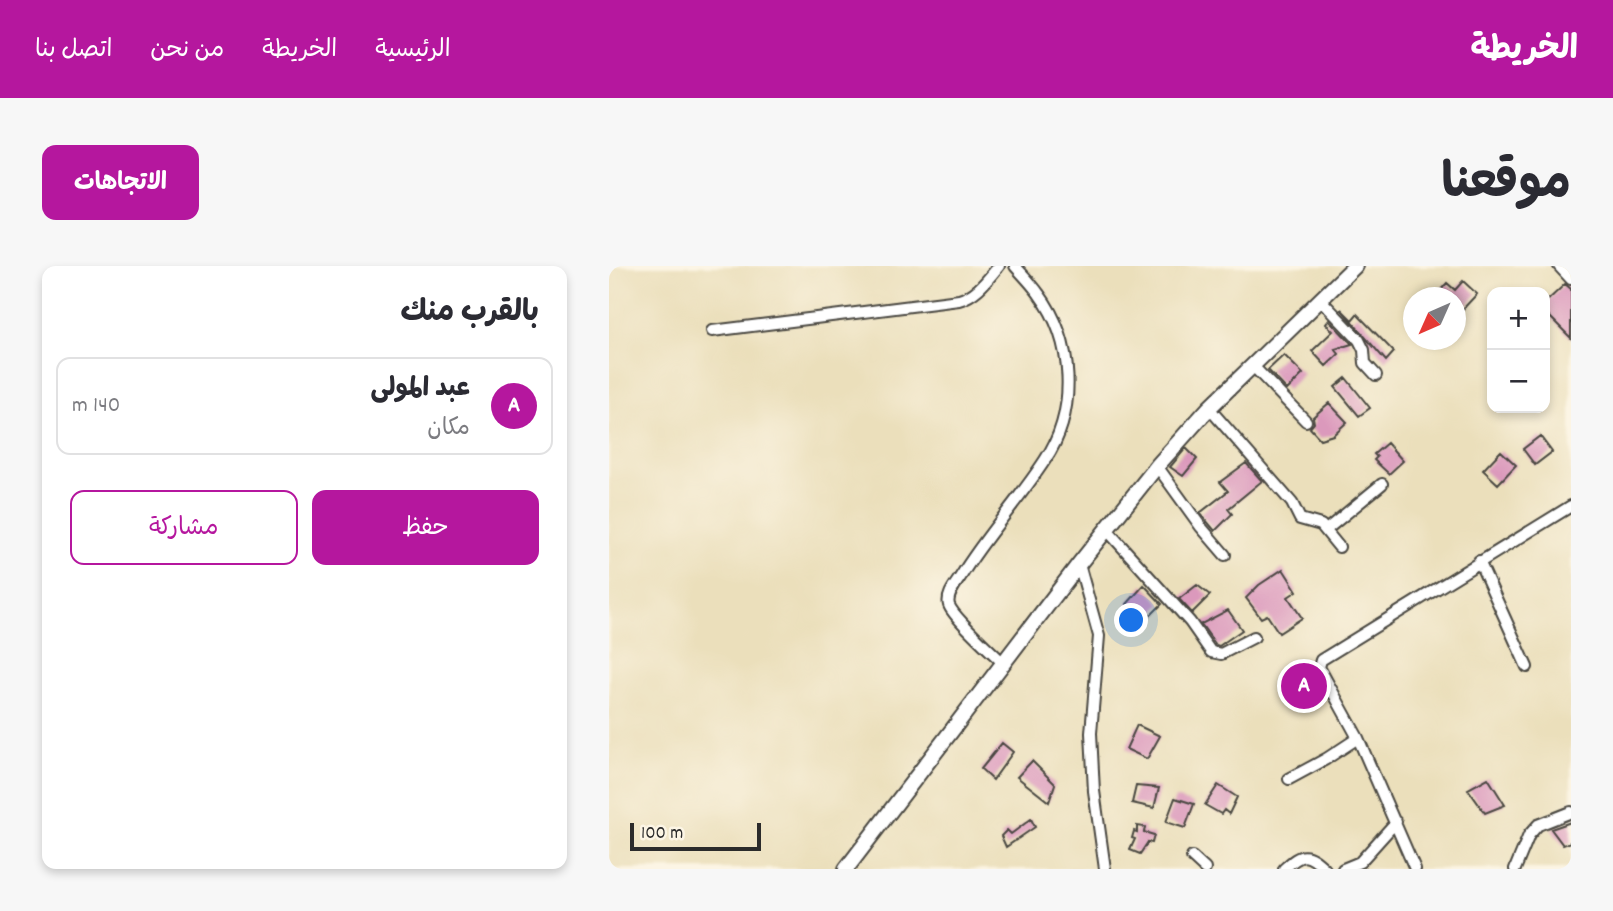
<!DOCTYPE html>
<html lang="ar">
<head>
<meta charset="utf-8">
<style>
	body { margin:0; font-family:Dekko,"Playpen Sans Arabic",sans-serif; background:#f7f7f7; color:#2b2b33; direction:rtl }
	.controls { position:absolute; right:21px; top:21px; display:grid; overflow:hidden; border-radius:14px; box-shadow:0 4px 10px #0003 }
	.controls button { width:63px; height:63px; display:grid; place-items:center; padding:0; border:0; border-bottom:2px solid #e1e1e2; background:#fff; color:#2b2b33; font:35px sans-serif }
	.compass { position:absolute; left:794px; top:21px; width:63px; height:63px; border-radius:50%; background:#fff; box-shadow:0 4px 10px #0003; rotate:225deg }
	.scale { position:absolute; left:21px; bottom:18px; width:131px; box-sizing:border-box; padding-left:7px; border:4px solid #2b2b2b; border-top:0; font-size:19px; line-height:24px; white-space:nowrap; color:#2b2b2b; -webkit-text-stroke:5px #fcf5e5; paint-order:stroke }
	.you { position:absolute; left:523px; top:355px; width:24px; height:24px; margin:-18px; border:5px solid #fff; border-radius:50%; background:#1a73e8; box-shadow:0 0 0 10px #1a73e833 }
	.badge { display:grid; place-items:center; width:46px; height:46px; border-radius:50%; background:#b5179e; color:#fff; font-size:23px; font-weight:700 }
	.pin { position:absolute; translate:-50% -50%; border:4px solid #fff; box-shadow:0 2px 7px #0006 }
	.list { margin:0; padding:0; list-style:none }
	h2 { display:flex; justify-content:space-between; align-items:center; height:91px; margin:0; padding:0 28px; font-size:30px }
	h2 small { font-size:23px; font-weight:400; color:#7c7c81 }
	.list li { display:grid; grid-template-columns:46px 1fr auto; gap:21px; align-items:center; box-sizing:border-box; height:98px; margin:0 14px 14px; padding:0 14px; border:2px solid #e1e1e2; border-radius:14px }
	.list b { display:block; font-size:26px; white-space:nowrap }
	.list p { margin:0; font-size:23px; white-space:nowrap; color:#7c7c81 }
	.list em { font-size:23px; font-style:normal; color:#7c7c81 }
	.actions { display:flex; gap:14px; padding:21px 28px }
	.actions a { flex:1; padding:16px 0; border:2px solid #b5179e; border-radius:14px; text-align:center; font-size:24px; color:#b5179e }
	.actions .main { background:#b5179e; color:#fff }
	.map { position:relative; flex:none; width:962px; height:603px; overflow:hidden; direction:ltr; border-radius:14px }
	header { display:flex; align-items:center; gap:42px; box-sizing:border-box; height:98px; padding:0 35px; background:#b5179e; color:#fff }
	header strong { font-size:33px }
	nav { display:flex; gap:38px; margin-inline-start:auto; font-size:24px }
	.intro { display:flex; align-items:center; justify-content:space-between; box-sizing:border-box; height:168px; padding:0 42px }
	h1 { margin:0; font-size:49px }
	.button { padding:18px 32px; border-radius:14px; background:#b5179e; color:#fff; font-size:24px; font-weight:700 }
	main { display:flex; gap:42px; padding:0 42px }
	aside { flex:1; background:#fff; border-radius:14px; box-shadow:0 4px 10px #0003 }
	.map>svg:first-child { display:block }
	.building { fill:#db99bc }
	.lines { fill:none; stroke-linecap:round; stroke-linejoin:round }
	.minor-casing { stroke:#484641; stroke-width:14 }
	.major-casing { stroke:#484641; stroke-width:18 }
	.minor { stroke:#fff; stroke-width:10 }
	.major { stroke:#fff; stroke-width:14 }
</style>
</head>
<body>
<header>
<strong>الخريطة</strong>
<nav><a>الرئيسية</a><a>الخريطة</a><a>من نحن</a><a>اتصل بنا</a></nav>
</header>
<div class="intro"><h1>موقعنا</h1><a class="button">الاتجاهات</a></div>
<main>
<div class="map">
<svg width="962" height="603" viewBox="0 0 962 603">
	<rect width="100%" height="100%" fill="#fcf5e5"/>
	<filter id="ink" filterUnits="userSpaceOnUse"><feTurbulence type="fractalNoise" baseFrequency=".0143" numOctaves="2"/><feDisplacementMap in="SourceGraphic" scale="14" xChannelSelector="R" yChannelSelector="G"/><feConvolveMatrix kernelMatrix="1 2 1 2 8 2 1 2 1" color-interpolation-filters="sRGB"/></filter>
	<filter id="wash" filterUnits="userSpaceOnUse"><feTurbulence type="fractalNoise" baseFrequency=".00686" numOctaves="4" result="noise"/><feDisplacementMap in="SourceGraphic" scale="28" xChannelSelector="R" yChannelSelector="G"/><feGaussianBlur stdDeviation="1.57" result="paint"/><feColorMatrix in="noise" values="0 0 0 0 0 0 0 0 0 0 0 0 0 0 0 0 0 1.4 0 .05"/><feComposite in="paint" operator="in"/></filter>
	<g filter="url(#wash)">
		<rect width="100%" height="100%" fill="#ebdfbb"/>
		<g id="blocks">
			<path class="building" d="M854,15L868,28L851,46L846,41V32H836L830,26L838,17L846,24Z
				M956,18L962,23V72L936,46V37Z
				M732,43L743,54L748,48L785,86L777,95Z
				M720,54L743,78L726,83L730,88L717,100L703,85L724,65L717,58Z
				M675,89L694,108L678,124L659,104Z
				M737,112L761,142L750,150L726,121Z
				M720,137L738,156L724,169L711,173L701,162L705,157L704,151Z
				M931,170L943,186L926,199L914,183Z
				M778,177L794,195L780,208L765,194L768,191L765,188Z
				M577,182L588,193L574,210L561,201Z
				M892,185L907,199L889,218L874,204Z
				M637,197L653,215L619,243L623,248L606,265L591,247L619,225L611,216Z
				M674,303L688,325L679,331L693,352L670,367L658,349L652,352L637,332L650,319Z
				M535,319L553,338L535,356L518,338Z
				M588,319L601,329L583,347L570,333Z
				M619,344L633,364L610,380L607,379L592,358Z
				M528,459L551,470L538,493L517,483Z
				M393,477L404,486L384,514L372,503Z
				M423,495L446,518L440,536L408,511Z
				M879,512L896,539L876,547L859,523Z
				M609,519L628,531L620,548L615,544L612,548L596,539Z
				M527,520L550,522L545,542L523,537Z
				M566,532L585,538L576,562L557,556Z
				M422,553L426,561L397,581L392,570L398,564L402,568Z
				M962,556V576L954,579L942,563Z
				M528,560L536,561L535,566L545,569L543,577L539,576L531,588L521,584L526,573L523,572L525,565L528,566Z"/>
		</g>
	</g>
	<g filter="url(#ink)">
		<use href="#blocks" fill-opacity="0" stroke="#484641" stroke-width="2"/>
		<g class="lines">
			<defs>
				<path id="minor" d="M950,0L962,13
					M711,33L750,74L755,84L756,97L767,109
					M103,65L350,34C368,29 378,14 390,0
					M643,99L697,155
					M600,142L683,237L691,253L712,259L730,281
					M548,200L592,261L616,289
					M498,264L581,356L602,386L612,388L645,371
					M717,264L773,218
					M870,295L918,401
					M470,298L490,370L482,467L485,525L496,603
					M394,397C383,386 344,351 340,339C337,329 347,318 352,310C377,269 410,234 436,194C469,145 465,75 430,28C423,18 414,9 406,0
					M680,513L717,493L749,472
					M583,591L596,603
					M675,603C693,586 698,586 716,603
					M734,603L751,596L787,556
					M806,603L749,472L710,401L712,394L962,240
					M906,603L920,569L929,559L962,546"/>
				<path id="major" d="M237,603L470,298L548,200L600,142L746,0"/>
			</defs>
			<use href="#minor" class="minor-casing"/>
			<use href="#major" class="major-casing"/>
			<use href="#minor" class="minor"/>
			<use href="#major" class="major"/>
		</g>
	</g>
</svg>
<div class="controls">
<button>+</button>
<button>−</button>
</div>
<svg class="compass" viewBox="-18 -18 36 36"><path d="M0-13l5 13h-10z" fill="#e53935"/><path d="M0 13l5-13h-10z" fill="#7c7c81"/></svg>
<div class="scale">100 m</div>
<div class="you"></div>
<div class="pin badge" style="left:695px;top:420px">A</div>
</div>
<aside>
<h2>بالقرب منك<small></small></h2>
<ul class="list">
<li><span class="badge">A</span><div><b>عبد المولى</b><p>مكان</p></div><em>140 m</em></li>
</ul>
<div class="actions"><a class="main">حفظ</a><a>مشاركة</a></div>
</aside>
</main>
</body>
</html>
